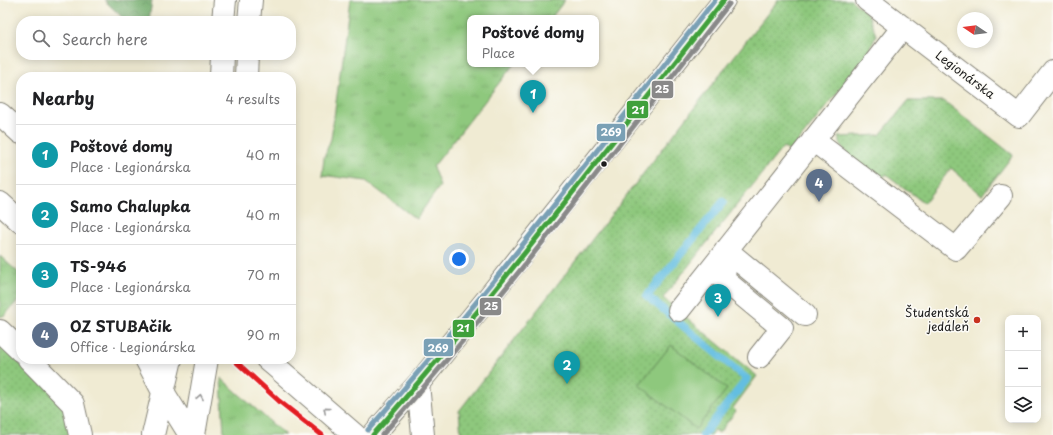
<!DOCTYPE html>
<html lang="en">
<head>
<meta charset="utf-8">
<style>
	body { margin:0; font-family:"Playpen Sans",sans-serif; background:#f6f6f6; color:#202124 }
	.controls { position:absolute; right:12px; bottom:12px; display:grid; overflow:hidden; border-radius:8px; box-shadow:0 2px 10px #0003 }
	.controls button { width:36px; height:36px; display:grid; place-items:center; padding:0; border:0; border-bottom:1px solid #e0e0e0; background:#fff; color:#202124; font:20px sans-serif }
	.compass { position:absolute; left:957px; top:12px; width:36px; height:36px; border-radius:50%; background:#fff; box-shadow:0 2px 10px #0003; rotate:283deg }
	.you { position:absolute; left:459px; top:259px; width:14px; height:14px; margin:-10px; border:3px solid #fff; border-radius:50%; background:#1a73e8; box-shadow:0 0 0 6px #1a73e833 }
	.badge { display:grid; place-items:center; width:26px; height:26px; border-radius:50%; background:#c8321e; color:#fff; font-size:13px; font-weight:700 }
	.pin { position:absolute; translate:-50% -33px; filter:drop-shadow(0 1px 2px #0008) }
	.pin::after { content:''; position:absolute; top:21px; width:14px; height:12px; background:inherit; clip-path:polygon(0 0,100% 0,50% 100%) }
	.popup { position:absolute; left:467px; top:15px; width:132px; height:52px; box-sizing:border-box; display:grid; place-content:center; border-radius:8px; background:#fff; filter:drop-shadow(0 1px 3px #0005); font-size:13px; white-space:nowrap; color:#757577 }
	.popup b { font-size:15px; color:#202124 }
	.popup::after { content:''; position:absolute; left:50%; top:100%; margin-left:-8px; border:8px solid transparent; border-top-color:#fff }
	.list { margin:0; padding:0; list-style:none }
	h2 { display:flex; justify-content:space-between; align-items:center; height:52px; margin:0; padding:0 16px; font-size:17px }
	h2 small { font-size:13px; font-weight:400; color:#757577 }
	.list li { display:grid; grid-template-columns:26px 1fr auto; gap:12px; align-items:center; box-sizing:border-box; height:60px; padding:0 16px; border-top:1px solid #e0e0e0 }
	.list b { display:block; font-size:15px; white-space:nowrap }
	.list p { margin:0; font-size:13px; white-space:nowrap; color:#757577 }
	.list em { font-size:13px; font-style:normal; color:#757577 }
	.icon { flex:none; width:22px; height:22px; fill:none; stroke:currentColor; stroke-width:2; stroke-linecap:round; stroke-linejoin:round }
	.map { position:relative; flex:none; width:1053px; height:435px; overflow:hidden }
	.search { position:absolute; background:#fff; box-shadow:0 2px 10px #0003; left:16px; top:16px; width:280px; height:44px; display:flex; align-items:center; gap:10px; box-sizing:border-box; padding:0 14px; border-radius:16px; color:#757577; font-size:15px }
	.panel { position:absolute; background:#fff; box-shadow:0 2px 10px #0003; left:16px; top:72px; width:280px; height:292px; border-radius:16px }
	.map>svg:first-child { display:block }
	.grass { fill:url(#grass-tufts); stroke:#55724c }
	.forest { fill:url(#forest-crowns); stroke:#476444 }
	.park { fill:url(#park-dots); stroke:#55724c }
	.pitch { fill:#8ec87d; stroke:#55724c }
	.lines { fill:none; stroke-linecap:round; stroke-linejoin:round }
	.stream { stroke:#63bee1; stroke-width:8 }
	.minor-casing { stroke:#868478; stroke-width:24 }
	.major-casing { stroke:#868478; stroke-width:24 }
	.minor { stroke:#fff; stroke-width:22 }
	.major { stroke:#fff; stroke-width:22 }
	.bus-1-casing { stroke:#fdfcf7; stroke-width:8 }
	.bus-2-casing { stroke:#fdfcf7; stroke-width:8 }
	.bus-3-casing { stroke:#fdfcf7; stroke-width:8 }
	.bus-1 { stroke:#3fa03b; stroke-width:5 }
	.bus-2 { stroke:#898989; stroke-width:5 }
	.bus-3 { stroke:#7aa0b5; stroke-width:5 }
	.tram-1-casing { stroke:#fdfcf7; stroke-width:8 }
	.tram-1 { stroke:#e31e24; stroke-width:5 }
	.oneway { stroke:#999 }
	.bus-dot { fill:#1c1c1c; stroke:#fdfcf7; stroke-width:1.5 }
	.poi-dot { fill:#c8321e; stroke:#fdfcf7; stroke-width:1.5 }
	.labels { text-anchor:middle; stroke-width:3; stroke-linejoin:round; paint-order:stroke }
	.street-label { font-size:12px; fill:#1c1c1c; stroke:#fdfcf7 }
	.poi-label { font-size:12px; fill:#1c1c1c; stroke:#fdfcf7; text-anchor:end }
	.line-badge { stroke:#fdfcf7; stroke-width:1.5 }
	.badge-label { font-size:11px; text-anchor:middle; font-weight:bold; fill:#fff }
</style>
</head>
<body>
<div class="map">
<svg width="1053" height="435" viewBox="0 0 1053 435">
	<defs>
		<pattern id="grass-tufts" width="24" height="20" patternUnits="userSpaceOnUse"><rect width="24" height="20" fill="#8ec87d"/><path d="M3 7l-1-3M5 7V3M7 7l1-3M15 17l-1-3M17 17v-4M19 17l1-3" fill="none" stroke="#7aab6b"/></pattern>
		<pattern id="forest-crowns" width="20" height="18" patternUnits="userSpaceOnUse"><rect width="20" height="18" fill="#72ac6c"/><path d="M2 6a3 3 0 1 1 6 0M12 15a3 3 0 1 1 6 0" fill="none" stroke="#5d8b58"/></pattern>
		<pattern id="park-dots" width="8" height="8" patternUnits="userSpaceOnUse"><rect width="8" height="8" fill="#8ec87d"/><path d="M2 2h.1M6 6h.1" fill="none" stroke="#7aab6b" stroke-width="1.8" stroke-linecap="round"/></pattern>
	</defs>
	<rect width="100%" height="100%" fill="#fdfcf7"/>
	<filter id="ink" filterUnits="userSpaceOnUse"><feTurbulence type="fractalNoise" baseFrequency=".025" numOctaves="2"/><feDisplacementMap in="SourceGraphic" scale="8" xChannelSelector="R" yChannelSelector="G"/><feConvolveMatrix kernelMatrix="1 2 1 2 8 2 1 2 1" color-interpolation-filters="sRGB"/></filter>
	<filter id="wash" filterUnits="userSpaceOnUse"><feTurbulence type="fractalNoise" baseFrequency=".012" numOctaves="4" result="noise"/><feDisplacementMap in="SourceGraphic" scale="16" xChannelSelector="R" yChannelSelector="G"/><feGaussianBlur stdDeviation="0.9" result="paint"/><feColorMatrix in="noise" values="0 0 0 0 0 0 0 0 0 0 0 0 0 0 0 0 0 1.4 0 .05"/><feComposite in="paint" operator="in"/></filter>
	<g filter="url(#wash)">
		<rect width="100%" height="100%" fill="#f0ebd3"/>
		<path class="grass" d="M350,0H565L551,18H470V64H514L433,167L440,186L416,219L366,181L322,175L324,157L331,139Z
			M0,256L21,275V297L5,315L0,317Z
			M221,378L285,435H224Z"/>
		<path class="forest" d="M104,0H152L149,21H126Z"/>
		<path class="park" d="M778,0H851L868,14L876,35L869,53L790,152L783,147L663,298L757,376L733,408L736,411L719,433L715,430L711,435H461L459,411Z
			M908,101H944L1013,155L982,195L951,168L924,203L886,174L880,182C864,169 844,158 838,137L880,135Z
			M0,338L65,401L72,435H0Z"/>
		<path class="pitch" d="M671,345L727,389L696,429L639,385Z"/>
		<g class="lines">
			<path class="stream" d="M703,435L747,379L647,296L723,202"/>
		</g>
	</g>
	<g filter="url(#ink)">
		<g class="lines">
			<defs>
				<path id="minor" d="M867,0L1019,116L1053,72
					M813,140L956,249L1001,196
					M726,250L724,280L782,328L759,357
					M726,250L805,315
					M679,310L903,27
					M0,331L21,351
					M29,359L73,404L80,435"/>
				<path id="major" d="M223,21L225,0
					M249,21L251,0
					M221,77L222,55
					M246,77L247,55
					M0,114L21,133
					M0,203L21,222
					M146,359L162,390L190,435
					M267,359L355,435
					M418,384L423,435
					M153,435L171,359
					M194,435L207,359
					M373,435L418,384L488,298L724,0"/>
			</defs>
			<use href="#minor" class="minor-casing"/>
			<use href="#major" class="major-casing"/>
			<use href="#minor" class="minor"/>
			<use href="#major" class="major"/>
			<defs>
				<path id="bus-1" d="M373,435C496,295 608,146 724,0"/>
				<path id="bus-2" d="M382,435C504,297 615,149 729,4"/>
				<path id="bus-3" d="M368,430C490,292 601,144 715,0"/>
			</defs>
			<use href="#bus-1" class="bus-1-casing"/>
			<use href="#bus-2" class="bus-2-casing"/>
			<use href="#bus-3" class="bus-3-casing"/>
			<use href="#bus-1" class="bus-1"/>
			<use href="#bus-2" class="bus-2"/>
			<use href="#bus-3" class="bus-3"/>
			<defs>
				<path id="tram-1" d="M233,359L279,401L322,435"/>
			</defs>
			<use href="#tram-1" class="tram-1-casing"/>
			<use href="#tram-1" class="tram-1"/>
		</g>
		<defs><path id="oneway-chevron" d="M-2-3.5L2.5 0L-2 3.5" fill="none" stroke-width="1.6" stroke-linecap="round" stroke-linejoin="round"/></defs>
		<g class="oneway">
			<use href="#oneway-chevron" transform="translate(200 397) rotate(-80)"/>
			<use href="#oneway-chevron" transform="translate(326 410) rotate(-139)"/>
		</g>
	</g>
	<circle class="bus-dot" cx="604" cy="164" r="3.5"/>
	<circle class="poi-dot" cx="977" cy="320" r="4"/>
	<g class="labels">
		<g class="street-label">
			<text transform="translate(965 75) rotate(37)" y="4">Legionárska</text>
		</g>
		<g class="poi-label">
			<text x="969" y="317">Študentská<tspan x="969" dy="14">jedáleň</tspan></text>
		</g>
	</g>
	<g class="line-badge">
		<rect x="651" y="80" width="23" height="19" rx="4" fill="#898989"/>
		<rect x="626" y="100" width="23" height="19" rx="4" fill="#3fa03b"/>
		<rect x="596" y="123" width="30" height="19" rx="4" fill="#7aa0b5"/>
		<rect x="479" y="297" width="23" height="19" rx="4" fill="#898989"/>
		<rect x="452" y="319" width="23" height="19" rx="4" fill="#3fa03b"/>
		<rect x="423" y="338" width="31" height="19" rx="4" fill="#7aa0b5"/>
	</g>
	<g class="badge-label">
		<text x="662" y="93">25</text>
		<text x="638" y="114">21</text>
		<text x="611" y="136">269</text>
		<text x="491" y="310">25</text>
		<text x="463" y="332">21</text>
		<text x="438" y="352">269</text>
	</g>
</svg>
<div class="controls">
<button>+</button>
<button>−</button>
<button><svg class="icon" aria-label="layers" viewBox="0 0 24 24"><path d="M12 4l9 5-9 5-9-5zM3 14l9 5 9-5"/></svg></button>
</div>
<svg class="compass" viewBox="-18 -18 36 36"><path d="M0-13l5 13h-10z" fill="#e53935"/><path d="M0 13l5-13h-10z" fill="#757577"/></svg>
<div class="you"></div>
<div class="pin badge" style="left:533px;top:113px;background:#0f9aa8">1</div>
<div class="popup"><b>Poštové domy</b>Place</div>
<div class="pin badge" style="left:567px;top:384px;background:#0f9aa8">2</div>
<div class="pin badge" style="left:718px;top:317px;background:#0f9aa8">3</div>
<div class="pin badge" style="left:819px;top:202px;background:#5c6f8a">4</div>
<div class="search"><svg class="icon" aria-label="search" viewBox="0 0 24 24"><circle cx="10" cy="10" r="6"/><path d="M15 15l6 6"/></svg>Search here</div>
<section class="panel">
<h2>Nearby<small>4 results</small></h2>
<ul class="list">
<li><span class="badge" style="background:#0f9aa8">1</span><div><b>Poštové domy</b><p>Place · Legionárska</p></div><em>40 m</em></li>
<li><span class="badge" style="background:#0f9aa8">2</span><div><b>Samo Chalupka</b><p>Place · Legionárska</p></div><em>40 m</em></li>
<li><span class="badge" style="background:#0f9aa8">3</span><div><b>TS-946</b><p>Place · Legionárska</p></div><em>70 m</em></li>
<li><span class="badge" style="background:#5c6f8a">4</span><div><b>OZ STUBAčik</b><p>Office · Legionárska</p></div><em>90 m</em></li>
</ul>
</section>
</div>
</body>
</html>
